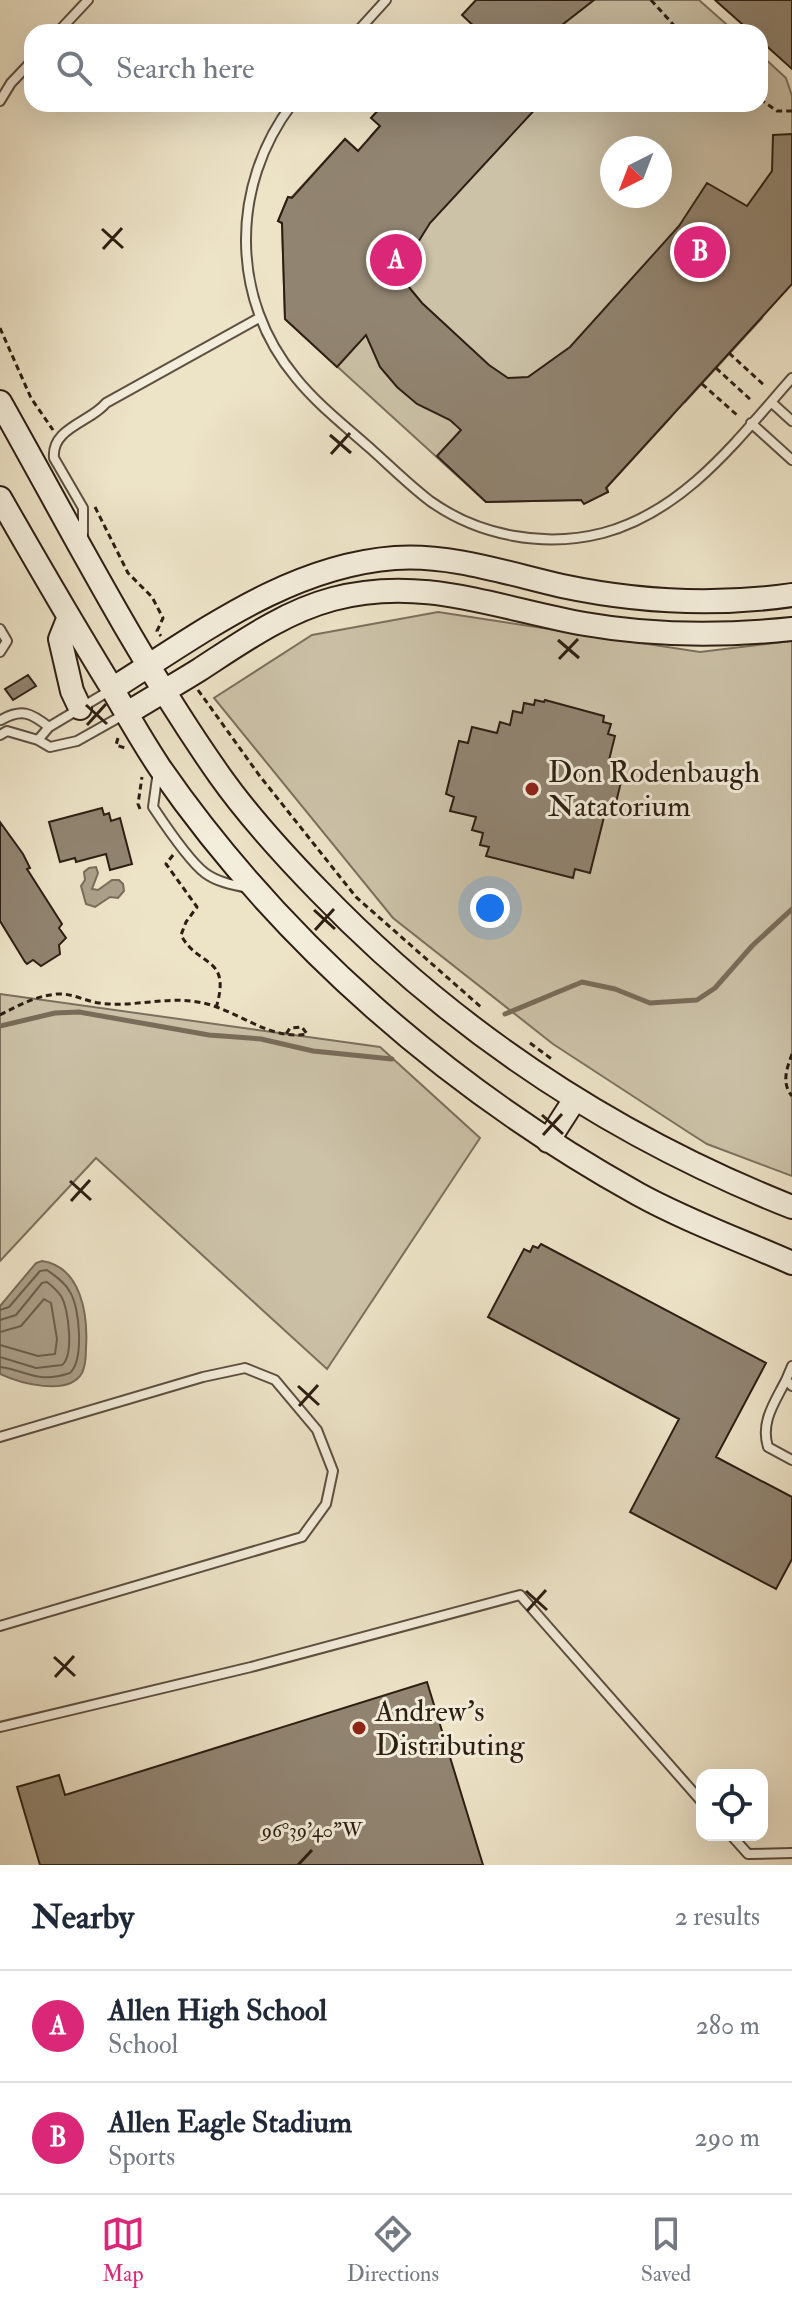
<!DOCTYPE html>
<html lang="en">
<head>
<meta charset="utf-8">
<style>
	body { margin:0; font-family:"IM FELL Double Pica",serif; background:#f6f6f7; color:#1f2937 }
	.controls { position:absolute; right:24px; bottom:24px; display:grid; overflow:hidden; border-radius:16px; box-shadow:0 8px 32px #0002 }
	.controls button { width:72px; height:72px; display:grid; place-items:center; padding:0; border:0; border-bottom:2px solid #e0e1e3; background:#fff; color:#1f2937; font:40px sans-serif }
	.compass { position:absolute; left:600px; top:136px; width:72px; height:72px; border-radius:50%; background:#fff; box-shadow:0 8px 32px #0002; rotate:222deg }
	.you { position:absolute; left:490px; top:908px; width:28px; height:28px; margin:-20px; border:6px solid #fff; border-radius:50%; background:#1a73e8; box-shadow:0 0 0 12px #1a73e833 }
	.badge { display:grid; place-items:center; width:52px; height:52px; border-radius:50%; background:#db2777; color:#fff; font-size:26px; font-weight:700 }
	.pin { position:absolute; translate:-50% -50%; border:4px solid #fff; box-shadow:0 2px 8px #0006 }
	.list { margin:0; padding:0; list-style:none }
	h2 { display:flex; justify-content:space-between; align-items:center; height:104px; margin:0; padding:0 32px; font-size:34px }
	h2 small { font-size:26px; font-weight:400; color:#747a83 }
	.list li { display:grid; grid-template-columns:52px 1fr auto; gap:24px; align-items:center; box-sizing:border-box; height:112px; padding:0 32px; border-top:2px solid #e0e1e3 }
	.list b { display:block; font-size:30px; white-space:nowrap }
	.list p { margin:0; font-size:26px; white-space:nowrap; color:#747a83 }
	.list em { font-size:26px; font-style:normal; color:#747a83 }
	.icon { flex:none; width:44px; height:44px; fill:none; stroke:currentColor; stroke-width:2; stroke-linecap:round; stroke-linejoin:round }
	.map { position:relative; flex:none; width:792px; height:1865px; overflow:hidden }
	.search { position:absolute; background:#fff; box-shadow:0 8px 32px #0002; left:24px; right:24px; top:24px; height:88px; display:flex; align-items:center; gap:20px; box-sizing:border-box; padding:0 28px; border-radius:24px; color:#747a83; font-size:30px }
	.sheet { height:328px; background:#fff }
	nav { display:flex; justify-content:space-around; align-items:center; box-sizing:border-box; height:112px; border-top:2px solid #e0e1e3; background:#fff; font-size:22px; color:#747a83 }
	nav a { display:grid; justify-items:center; gap:4px }
	nav .on { color:#db2777 }
	.map>svg:first-child { display:block }
	.green { fill:#ccc2a8; stroke:#7c705e; stroke-width:2; fill-rule:evenodd }
	.water { fill:#aca08a; stroke:#796c5a; stroke-width:2 }
	.lines { fill:none; stroke-linecap:round; stroke-linejoin:round }
	.shore { stroke:#6c5f4e; stroke-width:2 }
	.stream { stroke:#796c5a; stroke-width:5 }
	.building { fill:#918471; stroke:#2d1e13; stroke-width:2 }
	.lane-casing { stroke:#5d4f40; stroke-width:12 }
	.secondary-casing { stroke:#2d1e13; stroke-width:26 }
	.path { stroke:#2d1e13; stroke-width:3; stroke-dasharray:6 4; stroke-linecap:butt }
	.lane { stroke:#f3eddb; stroke-width:8 }
	.secondary { stroke:#f3eddb; stroke-width:22 }
	.ticks { fill:none; stroke:#2d1e13; stroke-width:3 }
	.poi-dot { fill:#8f2418; stroke:#f3eddb; stroke-width:3 }
	.labels { text-anchor:middle; stroke-width:6; stroke-linejoin:round; paint-order:stroke }
	.poi-label { font-size:30px; fill:#2d1e13; stroke:#f3eddb; text-anchor:start }
	.ticks-label { font-size:20px; text-anchor:middle; fill:#2d1e13; stroke:#f3eddb; stroke-width:6; stroke-linejoin:round; paint-order:stroke }
</style>
</head>
<body>
<div class="map">
<svg width="792" height="1865" viewBox="0 0 792 1865">
	<rect width="100%" height="100%" fill="#ede3c7"/>
	<filter id="stains"><feTurbulence type="fractalNoise" baseFrequency=".0025" numOctaves="4"/><feColorMatrix values="0 0 0 0 .2 0 0 0 0 .09 0 0 0 0 .02 0 0 0 .5 -.17"/></filter>
	<radialGradient id="worn" r=".72"><stop offset=".6" stop-color="#630" stop-opacity="0"/><stop offset="1" stop-color="#630" stop-opacity=".3"/></radialGradient>
	<path class="green" d="M476,0H699L735,32H480Z
		M760,54L786,78L792,96V284L748,306L762,318L685,402L672,390L658,405L671,417L607,487L608,492L581,500L486,502L285,319L282,223L278,221L288,197H292L345,139L366,158L379,144L371,136L380,126L372,117L384,104H760ZM612,148H660V196H612Z
		M438,612L700,652L792,641V1176L707,1144L688,1132L553,1044L393,918L214,698L312,635Z
		M0,994L380,1047L480,1138L327,1369L96,1158L0,1261Z"/>
	<path class="water" d="M96,867L98,873L92,889L98,890L112,880H119L123,884L124,891L118,898L110,897L95,907L86,904L81,886L85,880L84,872L89,868Z
		M42,1261C82,1267 88,1316 86,1348C86,1356 86,1365 82,1373C68,1397 19,1383 0,1374V1306L36,1263Z"/>
	<g class="lines">
		<path class="shore" d="M0,1310L9,1307L40,1271L47,1270C55,1276 65,1282 70,1292C80,1308 84,1360 70,1373C37,1384 29,1371 0,1367
			M0,1320L16,1315L42,1283L47,1282C52,1286 57,1290 61,1296C69,1309 74,1356 62,1365L36,1368L0,1357
			M0,1332L21,1326L44,1299L51,1303L57,1339L55,1354L38,1356L0,1345"/>
		<path class="stream" d="M505,1014L582,982L615,989L650,1003L697,1000L715,988L752,946L792,909
			M0,1026L55,1013L79,1012L209,1035L261,1039L313,1051L392,1059"/>
	</g>
	<path class="building" d="M476,0H594L553,32H480L462,15Z
		M715,0H792V69L760,40V32H751Z
		M384,104H540L430,223L407,260L410,262L404,272L408,286L422,303L489,365L508,378L528,377L570,347L679,226L707,183L747,206L772,171L773,135L792,134V284L606,488L608,492L584,504L581,500L486,502L437,456L461,430L450,420L417,404L397,387L380,367L366,335L337,367L285,319L282,223L278,221L288,197L292,198L345,139L358,151L380,126L371,118Z
		M28,675L36,686L13,700L5,689Z
		M535,700L544,702L545,700L604,716L603,722L611,724L608,734L615,736L609,760L625,765L614,811L606,809L590,873L575,869L573,878L486,856L489,847L480,845L483,833L472,830L476,817L450,811L454,797L446,794L459,741L468,743L472,727L497,733L500,722L510,725L513,711L522,713L524,703L534,705Z
		M102,808L104,815L109,813L111,821L120,818L132,864L110,870L106,854L76,862L75,858L60,862L49,822Z
		M0,822L23,854L30,868L27,869L62,924L59,928L66,938L59,945L60,954L41,966L33,960L27,964L25,962L0,921Z
		M541,1244L766,1363L716,1457L792,1497V1559L776,1589L630,1512L679,1419L488,1317L524,1249L530,1252L533,1246L538,1248Z
		M427,1682L483,1865H40L17,1787L59,1775L65,1795Z"/>
	<g class="lines">
		<defs>
			<path id="lane" d="M58,32L88,0
				M357,32L386,0
				M0,101L11,83L32,61
				M292,104C230,186 230,299 296,378C317,404 345,426 371,449C390,466 409,485 430,501C479,536 544,548 603,533C685,511 738,439 792,378
				M771,402L792,421
				M751,423L792,460
				M83,537V508L54,458C51,428 91,422 106,403L259,318
				M0,629L7,641L0,652
				M1,720C22,708 31,713 49,727
				M0,735L7,731L38,740L50,747L77,741L125,714
				M38,740L49,727L109,691
				M158,771L153,807C165,825 188,860 205,873C217,882 233,885 248,888
				M792,1366L786,1380L792,1386
				M786,1380C775,1402 760,1422 768,1447L792,1460
				M0,1437L203,1377L245,1368L275,1380L317,1430L333,1471L326,1504L302,1537L0,1626
				M0,1727L251,1667L520,1595L702,1802
				M731,1835L748,1854L792,1853"/>
			<path id="secondary" d="M0,402C71,528 137,658 220,776C249,817 284,855 319,891C453,1030 613,1136 792,1207
				M0,498C36,561 72,623 110,685C126,713 142,741 160,768C282,944 451,1090 638,1194C685,1220 742,1241 792,1263
				M68,619L60,639L72,691L80,708
				M112,689C200,634 288,566 395,558C451,554 509,574 562,586C638,602 716,606 792,595
				M126,714C150,699 175,685 199,670C242,642 284,612 333,599C423,575 499,609 585,624C653,636 724,636 792,629
				M548,1141L575,1099"/>
		</defs>
		<use href="#lane" class="lane-casing"/>
		<use href="#secondary" class="secondary-casing"/>
		<path class="path" d="M651,0L680,32
			M760,99L777,111H792
			M0,328L31,398L53,430
			M729,353L764,385
			M716,368L751,400
			M702,384L737,415
			M95,507L128,573L152,597L163,618L157,631L161,636
			M198,690L259,775L356,897L482,1008
			M118,738L116,745L125,748
			M140,809L138,804L142,777
			M173,855L166,864L197,907L186,922L181,935C198,968 232,955 216,1008
			M0,1015C19,1005 36,996 57,994C72,993 85,1001 99,1003C134,1008 168,995 203,1003C237,1010 270,1041 307,1034L302,1027L290,1028L286,1034
			M530,1043L553,1060
			M792,1054C787,1068 781,1083 792,1096"/>
		<use href="#lane" class="lane"/>
		<use href="#secondary" class="secondary"/>
	</g>
	<path class="ticks" d="M102,229L123,248M103,249L122,228M330,435L351,453M331,454L350,433M558,640L579,658M559,659L578,639M86,705L107,724M87,725L106,704M314,910L335,929M315,930L334,909M542,1115L563,1134M543,1135L562,1114M70,1181L91,1200M71,1201L90,1180M298,1386L319,1405M299,1406L318,1385M526,1591L547,1610M527,1611L546,1590M54,1657L75,1676M55,1677L74,1656M298,1865L312,1850"/>
	<g class="poi-dot">
		<circle cx="532" cy="789" r="8"/>
		<circle cx="359" cy="1728" r="8"/>
	</g>
	<g class="labels">
		<g class="poi-label">
			<text x="548" y="782">Don Rodenbaugh<tspan x="548" dy="34">Natatorium</tspan></text>
			<text x="375" y="1721">Andrew's<tspan x="375" dy="34">Distributing</tspan></text>
		</g>
	</g>
	<g class="ticks-label">
		<text x="312" y="1837">96°39'40"W</text>
	</g>
	<rect width="100%" height="100%" filter="url(#stains)"/>
	<rect width="100%" height="100%" fill="url(#worn)"/>
</svg>
<div class="controls">
<button><svg class="icon" aria-label="locate" viewBox="0 0 24 24"><circle cx="12" cy="12" r="6"/><path d="M12 2v4M12 18v4M2 12h4M18 12h4"/></svg></button>
</div>
<svg class="compass" viewBox="-18 -18 36 36"><path d="M0-13l5 13h-10z" fill="#e53935"/><path d="M0 13l5-13h-10z" fill="#747a83"/></svg>
<div class="you"></div>
<div class="pin badge" style="left:396px;top:260px">A</div>
<div class="pin badge" style="left:700px;top:252px">B</div>
<div class="search"><svg class="icon" aria-label="search" viewBox="0 0 24 24"><circle cx="10" cy="10" r="6"/><path d="M15 15l6 6"/></svg>Search here</div>
</div>
<section class="sheet">
<h2>Nearby<small>2 results</small></h2>
<ul class="list">
<li><span class="badge">A</span><div><b>Allen High School</b><p>School</p></div><em>280 m</em></li>
<li><span class="badge">B</span><div><b>Allen Eagle Stadium</b><p>Sports</p></div><em>290 m</em></li>
</ul>
</section>
<nav>
<a class="on"><svg class="icon" aria-label="map" viewBox="0 0 24 24"><path d="M3 6l6-2 6 2 6-2v14l-6 2-6-2-6 2zM9 4v14M15 6v14"/></svg>Map</a>
<a><svg class="icon" aria-label="directions" viewBox="0 0 24 24"><path d="M12 3l9 9-9 9-9-9zM9 14v-3h6M13 9l2 2-2 2"/></svg>Directions</a>
<a><svg class="icon" aria-label="saved" viewBox="0 0 24 24"><path d="M7 4h10v16l-5-4-5 4z"/></svg>Saved</a>
</nav>
</body>
</html>
